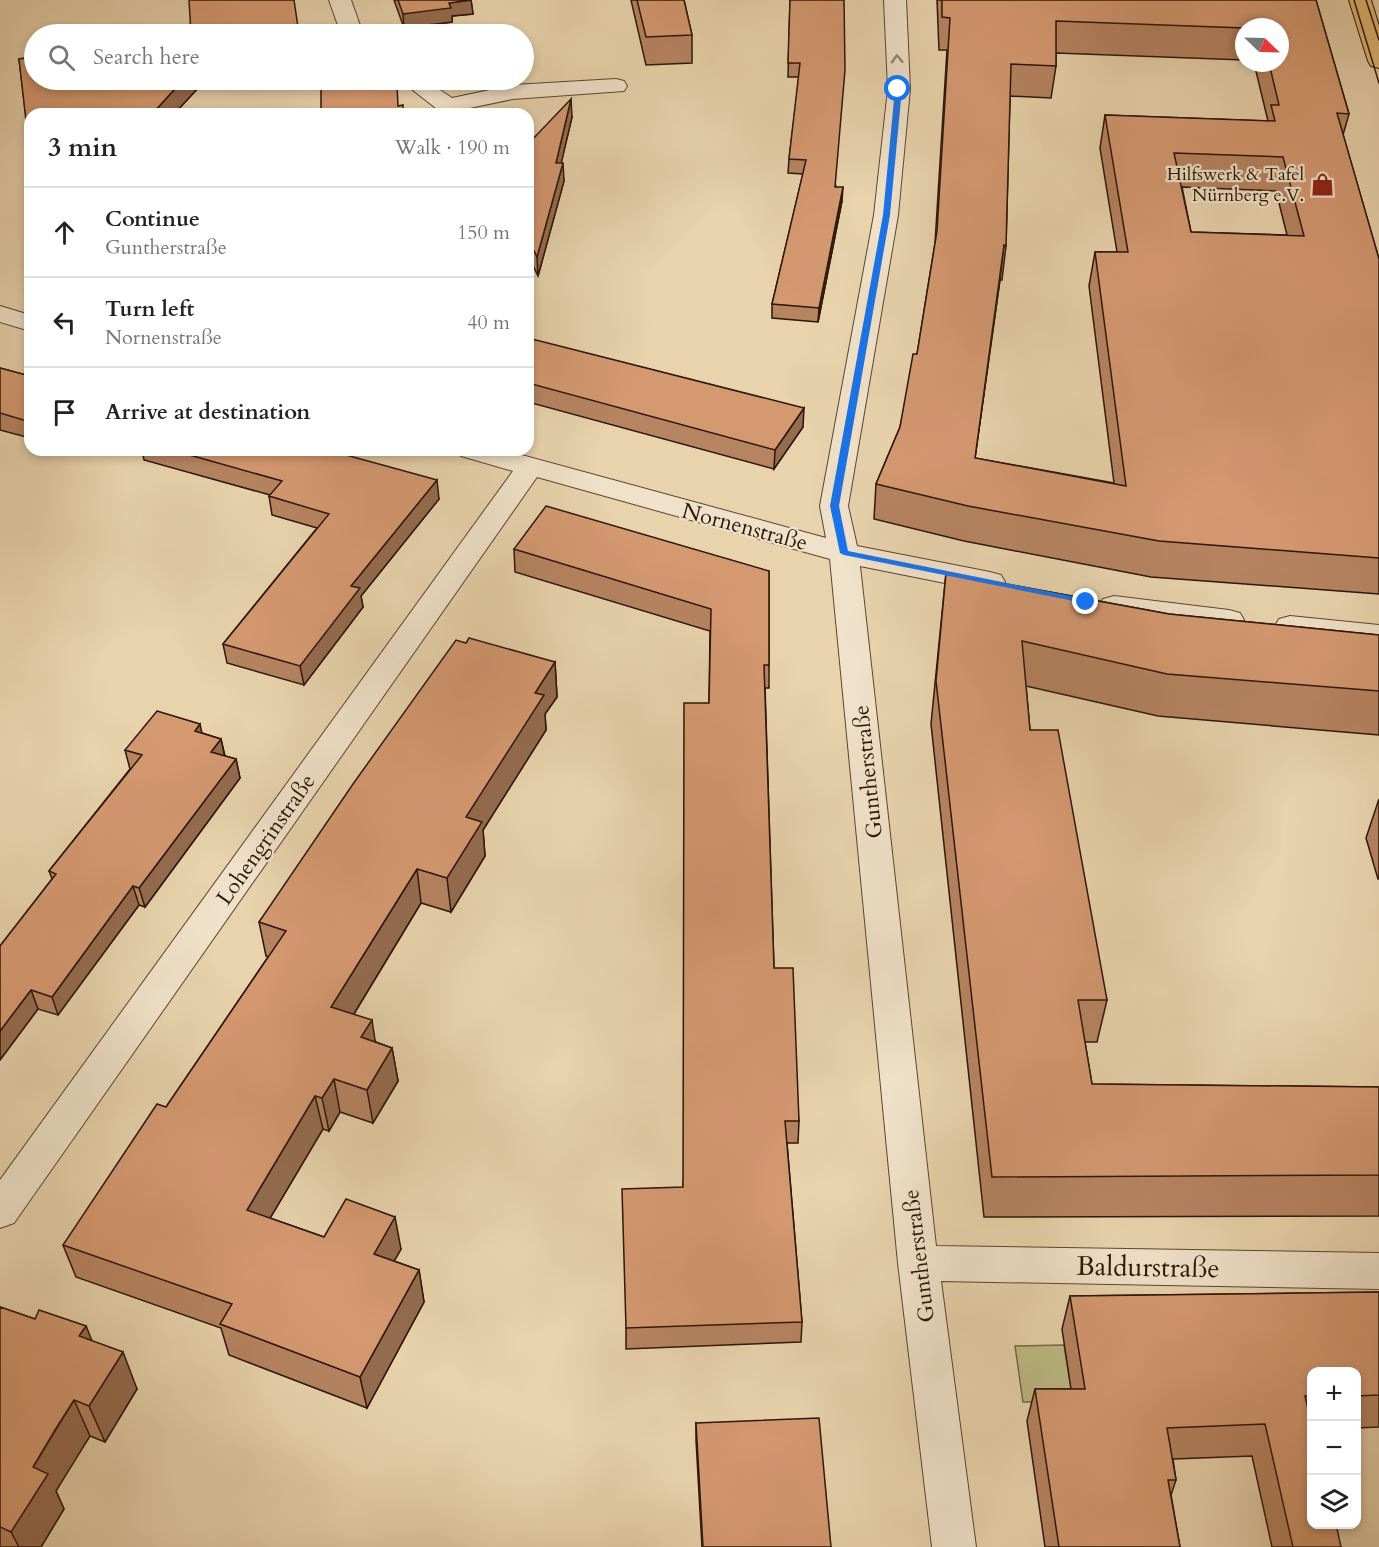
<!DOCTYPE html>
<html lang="en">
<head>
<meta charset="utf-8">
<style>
	body { margin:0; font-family:Cardo,serif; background:#f2f2f2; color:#222 }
	.controls { position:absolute; right:18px; bottom:18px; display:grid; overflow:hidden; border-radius:12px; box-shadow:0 3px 9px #0003 }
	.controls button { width:54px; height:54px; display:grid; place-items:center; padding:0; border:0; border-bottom:2px solid #e0e0e0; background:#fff; color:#222; font:30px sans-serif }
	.compass { position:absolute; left:1235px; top:18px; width:54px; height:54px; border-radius:50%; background:#fff; box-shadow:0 3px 9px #0003; rotate:113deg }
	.stop { position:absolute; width:18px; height:18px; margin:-14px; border:4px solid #1a73e8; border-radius:50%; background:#fff }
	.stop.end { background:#1a73e8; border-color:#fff; box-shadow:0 2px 6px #0008 }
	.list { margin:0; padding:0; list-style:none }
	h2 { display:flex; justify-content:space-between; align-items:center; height:78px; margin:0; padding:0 24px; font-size:26px }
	h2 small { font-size:20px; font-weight:400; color:#767676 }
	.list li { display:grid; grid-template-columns:39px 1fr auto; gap:18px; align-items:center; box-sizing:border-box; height:90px; padding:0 24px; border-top:2px solid #e0e0e0 }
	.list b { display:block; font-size:22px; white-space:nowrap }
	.list p { margin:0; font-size:20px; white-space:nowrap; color:#767676 }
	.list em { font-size:20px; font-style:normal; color:#767676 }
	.icon { flex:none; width:33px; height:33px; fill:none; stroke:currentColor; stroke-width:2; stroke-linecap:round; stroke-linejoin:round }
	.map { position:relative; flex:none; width:1379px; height:1547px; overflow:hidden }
	.search { position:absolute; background:#fff; box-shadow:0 3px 9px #0003; left:24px; top:24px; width:510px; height:66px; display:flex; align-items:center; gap:15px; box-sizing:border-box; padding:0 21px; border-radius:33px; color:#767676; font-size:22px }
	.panel { position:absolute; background:#fff; box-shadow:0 3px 9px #0003; left:24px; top:108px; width:510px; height:348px; border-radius:18px }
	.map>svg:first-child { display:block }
	.green { fill:#bcbb85; stroke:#746844; stroke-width:1.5 }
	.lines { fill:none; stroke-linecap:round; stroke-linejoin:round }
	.minor-casing { stroke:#5a452e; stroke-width:2 }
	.major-casing { stroke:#2b1604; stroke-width:2 }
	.minor { fill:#f0e2ca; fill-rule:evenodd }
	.major { fill:#e4ba76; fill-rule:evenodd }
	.tram { stroke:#2b1604; stroke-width:1.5 }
	.wall { fill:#b78462; stroke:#2b1604; stroke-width:1.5; fill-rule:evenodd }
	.shaded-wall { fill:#956b50; stroke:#2b1604; stroke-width:1.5 }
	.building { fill:#d59972; stroke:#2b1604; stroke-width:1.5; fill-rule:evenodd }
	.oneway { stroke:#978671 }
	.route { fill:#1a73e8 }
	.labels { text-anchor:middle; stroke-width:4.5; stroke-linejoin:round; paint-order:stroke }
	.far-poi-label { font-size:18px; fill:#2b1604; stroke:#f0e2ca; text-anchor:end }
	.street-label { font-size:22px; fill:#2b1604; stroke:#f0e2ca }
	.near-street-label { font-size:27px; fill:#2b1604; stroke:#f0e2ca }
</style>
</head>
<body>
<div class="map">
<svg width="1379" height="1547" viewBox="0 0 1379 1547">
	<rect width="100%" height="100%" fill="#e8d3ad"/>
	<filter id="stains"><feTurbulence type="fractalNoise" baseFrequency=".00333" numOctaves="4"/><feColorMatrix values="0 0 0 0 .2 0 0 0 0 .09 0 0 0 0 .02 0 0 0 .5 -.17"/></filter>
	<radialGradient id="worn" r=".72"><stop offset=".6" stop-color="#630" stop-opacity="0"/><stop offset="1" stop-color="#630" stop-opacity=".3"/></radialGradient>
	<path class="green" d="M1064,1345L1073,1401L1023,1402L1015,1346Z"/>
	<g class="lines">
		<defs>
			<path id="minor" d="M329,0H351L363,34H341Z
				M884,0H906L910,89L898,215L848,506L857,546L990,572L1001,575L1005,582L1001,589L990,592L860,566L936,1246L1379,1253V1289L941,1281L976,1547H932L898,1263L830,559L537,477L14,1223L0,1228V1180L513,471L461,456L457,450H503L826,538L820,506L874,215L888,89Z
				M616,79L624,81L627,86L624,91L513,99L460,110L461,114H437V109L400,80H425L452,98L513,85Z
				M0,306L30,315V331L0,322Z
				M1114,596L1229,610L1240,613L1244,620L1240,627L1229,630L1103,613L1099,606L1103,599Z
				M1290,616L1379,625V645L1279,633L1275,626L1279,619Z"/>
			<path id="major" d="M1349,0H1371L1379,26V68L1371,66L1368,61Z"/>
		</defs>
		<use href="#minor" class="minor-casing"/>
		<use href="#major" class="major-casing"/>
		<use href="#minor" class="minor"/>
		<use href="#major" class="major"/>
		<path class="tram" d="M1354,0L1379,83
			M1366,0L1379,40"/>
	</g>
	<path class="wall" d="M394,0H471L473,14L452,16V22L404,28Z
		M631,0H684L692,35V63L646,65Z
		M790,0L836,187L842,201L818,322L772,318V304L803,174L788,173L789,159L799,77H788Z
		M937,0H1316L1349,114L1343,135L1379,259V594L1151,577L964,541L874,519L876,484L900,427L917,354L935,243L947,50H939ZM1244,27H1280V63H1254L1268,121L1105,115L1100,148L1117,252H1095L1089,286L1114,483L975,458L1000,280H1002L1006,246L1010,96L1051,98L1056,66V53L1244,60ZM1182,187L1276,191L1287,235L1191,232Z
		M34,57V80H280L200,86L174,114H30V151L19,59Z
		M572,117L561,163L564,181L538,276L528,255V144Z
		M528,338L803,427L774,469L528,402Z
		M0,368L30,376V438L0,430Z
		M142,450H328L439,499L361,596L363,607L304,685L227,663L223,644L317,528L272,515L269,496L270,495L144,460Z
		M514,549L769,571V688H765L774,968L799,1121L798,1143H787L802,1322L801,1342L626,1349V1328L683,1187L709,703L710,631L515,572Z
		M946,573L1169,614L1379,635V735L1158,716L1026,686L1030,730L1107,1000L1097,1042H1085L1092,1084L1379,1087V1216L984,1217L931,724Z
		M466,643L555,662L557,697L545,714L546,730L483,830L485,856L451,912L421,903L354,1014L376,1042L392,1048L398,1081L373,1123L340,1112L329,1131L323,1129L270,1218L324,1237L401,1249L394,1261L419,1270L424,1302L367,1408L229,1355L221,1328L76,1277L63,1245L166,1107L268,957L266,956L259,922Z
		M202,733L221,739L225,756L236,759L240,778L145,907L139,905L58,1015L38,1009L0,1060V946L52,879L49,871L130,769L125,750Z
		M1379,799V879H1378L1366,838Z
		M1379,1292V1427L1356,1428V1371H1311V1524L1341,1547H1272L1252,1456L1173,1459L1176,1480L1171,1495L1180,1547H1045L1027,1421L1035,1389H1071L1062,1329L1070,1296Z
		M0,1307L35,1319L86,1326L91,1340L137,1389L105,1442L90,1436L71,1465L56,1491L64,1509L41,1547H0Z
		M696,1423L831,1547H702L696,1440Z"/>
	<path class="shaded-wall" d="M471,0L473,14L452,16V22L404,28L403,14L449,3Z
		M183,80H198L200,86L174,114H152Z
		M374,80H376L377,89L374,87Z
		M571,99L572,117L557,181L556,163Z
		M563,163L564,181L538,276L537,257Z
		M843,187L842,201L818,322L819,308Z
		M1004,245L1000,280L970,493L975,458Z
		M804,408L803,427L774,469L775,450Z
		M437,480L439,499L361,596L363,607L304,685L300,666L351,586Z
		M555,662L557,697L545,714L546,730L483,830L485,856L451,912L447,878L466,817L535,693Z
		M200,724L204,743L195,731Z
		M221,739L225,758L211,752Z
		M236,759L240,778L145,907L139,888Z
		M417,869L421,903L338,1040L331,1007Z
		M133,886L139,905L58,1015L52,997Z
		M31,990L38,1009L0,1060V1031Z
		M372,1020L377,1053L361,1037Z
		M392,1048L398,1081L373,1123L367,1090Z
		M334,1079L340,1112L329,1131L322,1098Z
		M315,1096L323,1129L256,1242L247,1210Z
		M395,1217L401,1249L380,1286L374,1254Z
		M419,1270L424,1302L367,1408L360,1377Z
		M86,1326L101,1363L79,1336Z
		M123,1352L137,1389L105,1442L89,1406Z
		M74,1400L90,1436L56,1491L64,1509L41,1547H19L11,1532L33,1467Z"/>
	<path class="building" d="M189,0H294L299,34H191Z
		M398,0H471L449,3L451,8L403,14Z
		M637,0H684L692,35L646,37Z
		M790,0H844L845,70L835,187H843L819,308L772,304L806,160L789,159L800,63H788Z
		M942,0H1316L1349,114L1337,113L1379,259V558L1159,541L968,506L876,484L900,427L913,354H917L937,231L950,18L942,17ZM1056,21L1244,28L1280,27V63H1269L1279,105H1271L1275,121L1105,115L1128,252H1095L1126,486L975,458L1004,245L1006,246L1011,64L1056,66ZM1174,153L1283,157L1304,236L1191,232Z
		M34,57V80H183L152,114H30V147H29L19,59Z
		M321,80H374V87L397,85L398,106L403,105V114H321Z
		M571,99L556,163H563L537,257L528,238V144Z
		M528,338L804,408L775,450L528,383Z
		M0,368L30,376V422L0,413Z
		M172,450H328L437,480L351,586L360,588L300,666L223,644L329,514L269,496L282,481Z
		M546,506L769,571V665H764L774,968H793L799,1121H785L802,1322L626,1328L622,1189L683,1187L684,703H709L711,609L514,549Z
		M946,573L1169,614L1379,635V691L1167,674L1022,641L1030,730H1058L1107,1000H1078L1092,1084L1379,1087V1175L992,1177L936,681Z
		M469,638L555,662L535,693L544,695L466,817L482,822L447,878L417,869L331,1007L372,1020L361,1037L392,1048L367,1090L334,1079L322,1098L315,1096L247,1210L324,1237L346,1199L395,1217L374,1254L419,1270L360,1377L220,1324L232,1304L63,1245L157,1104L166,1107L286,931L259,922L353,784L456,640L466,643Z
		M157,711L200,724L195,731L221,739L211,752L236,759L139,888L133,886L52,997L31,990L0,1031V946L56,874L49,871L142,755L125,750Z
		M1379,1292V1395L1356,1396V1371H1311V1396H1305L1311,1422V1524H1336L1341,1547H1293L1265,1424L1167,1428L1176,1480H1168L1180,1547H1059L1035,1389H1085L1070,1296Z
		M0,1307L35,1319L39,1310L86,1326L79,1336L123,1352L89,1406L74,1400L55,1430L33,1467L48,1474L11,1532L0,1527Z
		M819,1418L831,1547H703L696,1423Z"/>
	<defs><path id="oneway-chevron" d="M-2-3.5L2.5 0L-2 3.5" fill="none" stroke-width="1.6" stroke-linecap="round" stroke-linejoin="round" transform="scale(1.5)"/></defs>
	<use class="oneway" href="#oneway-chevron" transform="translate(897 59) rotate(-92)"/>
	<path class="route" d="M898,87L902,89L890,215L839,506L848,551L1086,599L1091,602L1089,604L844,555L840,553L830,506L883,215L895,89Z"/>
	<defs>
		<symbol id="shop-bare" viewBox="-9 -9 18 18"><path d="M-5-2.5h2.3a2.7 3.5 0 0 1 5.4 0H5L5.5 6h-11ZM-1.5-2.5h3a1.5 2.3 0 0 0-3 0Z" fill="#8f2418" stroke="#f0e2ca" stroke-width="2.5" paint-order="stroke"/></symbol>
	</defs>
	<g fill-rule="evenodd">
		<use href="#shop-bare" x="1306" y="168" width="33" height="33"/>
	</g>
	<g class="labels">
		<g class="far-poi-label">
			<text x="1304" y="180">Hilfswerk &amp; Tafel<tspan x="1304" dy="21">Nürnberg e.V.</tspan></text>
		</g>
		<g class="street-label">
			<text transform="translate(745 526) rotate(15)" y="8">Nornenstraße</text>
			<text transform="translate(867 772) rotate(-96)" y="8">Guntherstraße</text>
			<text transform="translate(265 839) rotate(-55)" y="8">Lohengrinstraße</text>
			<text transform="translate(918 1256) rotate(-97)" y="8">Guntherstraße</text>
		</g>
		<g class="near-street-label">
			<text transform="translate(1148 1267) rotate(1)" y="9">Baldurstraße</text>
		</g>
	</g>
	<rect width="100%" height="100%" filter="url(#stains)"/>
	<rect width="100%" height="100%" fill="url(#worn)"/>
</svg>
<div class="controls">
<button>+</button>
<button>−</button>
<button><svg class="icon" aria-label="layers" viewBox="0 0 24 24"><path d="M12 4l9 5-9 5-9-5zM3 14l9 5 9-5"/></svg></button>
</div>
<svg class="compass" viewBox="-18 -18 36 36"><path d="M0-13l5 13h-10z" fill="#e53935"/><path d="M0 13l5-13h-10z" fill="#767676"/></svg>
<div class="stop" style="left:898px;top:89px"></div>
<div class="stop end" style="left:1086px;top:602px"></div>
<div class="search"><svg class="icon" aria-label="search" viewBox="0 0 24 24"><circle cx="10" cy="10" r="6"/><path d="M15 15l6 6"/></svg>Search here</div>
<section class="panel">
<h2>3 min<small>Walk · 190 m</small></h2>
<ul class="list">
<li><svg class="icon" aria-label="ahead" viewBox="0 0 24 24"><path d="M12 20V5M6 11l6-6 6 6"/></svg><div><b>Continue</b><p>Guntherstraße</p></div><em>150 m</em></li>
<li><svg class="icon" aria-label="left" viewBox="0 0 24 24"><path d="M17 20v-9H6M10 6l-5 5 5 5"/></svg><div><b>Turn left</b><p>Nornenstraße</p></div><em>40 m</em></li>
<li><svg class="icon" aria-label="arrive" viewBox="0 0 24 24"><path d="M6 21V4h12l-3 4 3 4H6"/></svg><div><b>Arrive at destination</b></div></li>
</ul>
</section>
</div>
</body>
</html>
